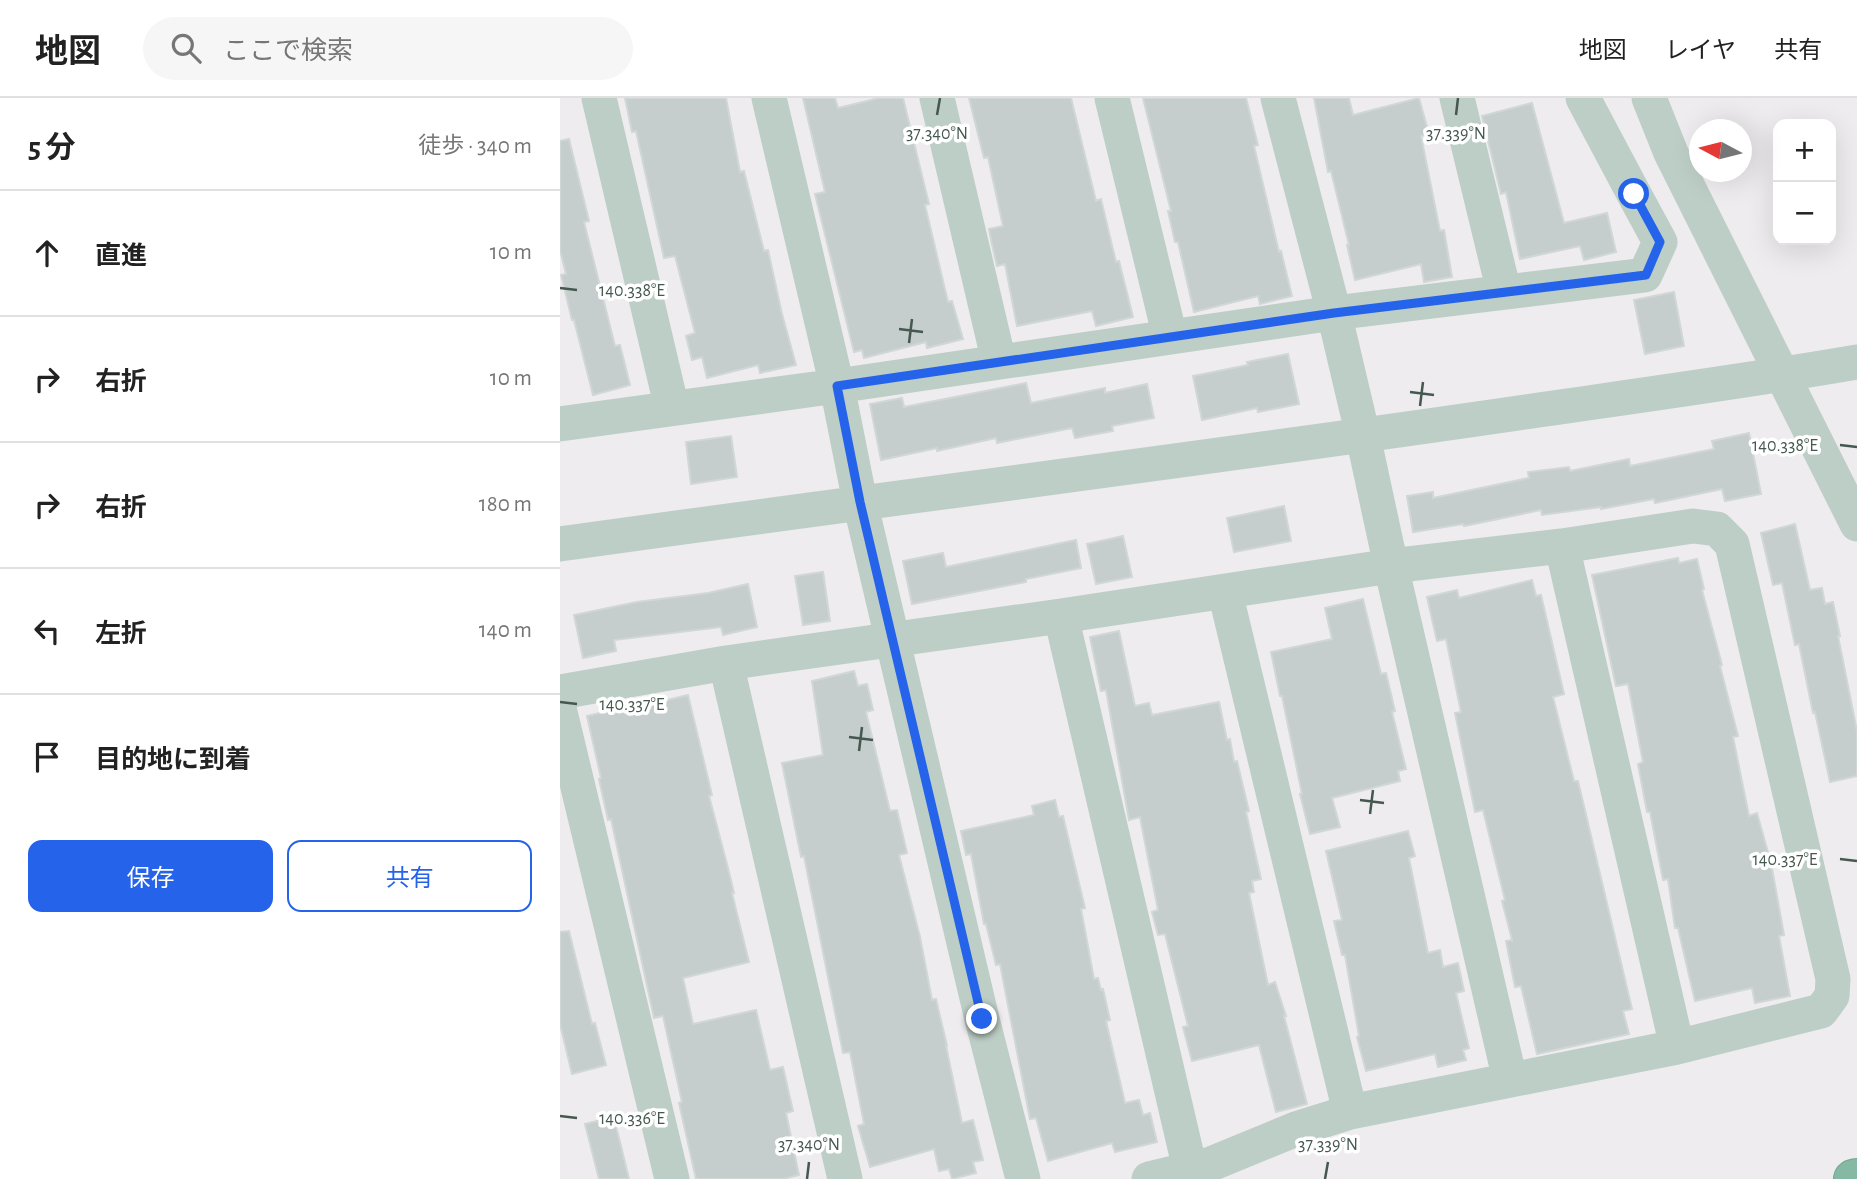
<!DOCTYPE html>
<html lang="ja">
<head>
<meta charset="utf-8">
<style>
	body { margin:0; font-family:"Alegreya Sans","Noto Sans JP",sans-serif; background:#f6f6f6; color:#222 }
	.controls { position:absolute; right:21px; top:21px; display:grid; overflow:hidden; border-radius:14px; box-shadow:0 7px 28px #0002 }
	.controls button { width:63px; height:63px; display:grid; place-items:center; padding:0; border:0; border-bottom:2px solid #e0e0e0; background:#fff; color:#222; font:35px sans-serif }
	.compass { position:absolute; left:1129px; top:21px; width:63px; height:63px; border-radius:50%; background:#fff; box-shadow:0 7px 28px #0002; rotate:277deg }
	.stop { position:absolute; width:21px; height:21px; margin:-16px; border:5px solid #2563eb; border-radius:50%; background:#fff }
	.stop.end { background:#2563eb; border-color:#fff; box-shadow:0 2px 7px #0008 }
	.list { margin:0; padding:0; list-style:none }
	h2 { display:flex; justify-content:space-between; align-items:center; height:91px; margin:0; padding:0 28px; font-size:30px }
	h2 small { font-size:23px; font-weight:400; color:#767676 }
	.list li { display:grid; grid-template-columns:46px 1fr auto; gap:21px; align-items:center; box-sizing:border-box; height:126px; padding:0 28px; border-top:2px solid #e0e0e0 }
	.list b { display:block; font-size:26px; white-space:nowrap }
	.list em { font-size:23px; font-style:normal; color:#767676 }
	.actions { display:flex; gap:14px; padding:21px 28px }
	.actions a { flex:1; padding:16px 0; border:2px solid #2563eb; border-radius:14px; text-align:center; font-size:24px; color:#2563eb }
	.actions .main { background:#2563eb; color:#fff }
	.icon { flex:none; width:38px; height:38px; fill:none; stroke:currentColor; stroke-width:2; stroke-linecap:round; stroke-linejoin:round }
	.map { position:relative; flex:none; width:1297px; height:1081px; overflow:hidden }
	header { display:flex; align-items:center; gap:42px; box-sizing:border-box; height:98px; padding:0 35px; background:#fff; border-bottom:2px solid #e0e0e0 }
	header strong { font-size:33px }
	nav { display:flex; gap:38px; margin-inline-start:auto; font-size:24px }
	.search { width:490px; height:63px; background:#f6f6f6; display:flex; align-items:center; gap:18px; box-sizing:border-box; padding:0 24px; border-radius:38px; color:#767676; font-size:26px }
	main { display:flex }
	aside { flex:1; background:#fff }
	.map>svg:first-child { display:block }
	.building { fill:#c5cecc; stroke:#d0d7d6; stroke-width:2 }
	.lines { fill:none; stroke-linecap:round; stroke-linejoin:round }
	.highway-casing { stroke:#70a590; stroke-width:40 }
	.minor { stroke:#bdcec6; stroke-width:35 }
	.highway { stroke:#85b9a4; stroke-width:38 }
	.route { stroke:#2563eb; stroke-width:9 }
	.ticks { fill:none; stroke:#455850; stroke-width:2.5 }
	.ticks-label { font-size:18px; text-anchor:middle; fill:#455850; stroke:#fff; stroke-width:7; stroke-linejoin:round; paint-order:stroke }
</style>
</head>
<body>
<header>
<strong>地図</strong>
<div class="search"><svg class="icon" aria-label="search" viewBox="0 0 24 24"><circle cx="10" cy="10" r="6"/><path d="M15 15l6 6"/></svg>ここで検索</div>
<nav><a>地図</a><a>レイヤ</a><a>共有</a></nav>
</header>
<main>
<aside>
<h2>5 分<small>徒歩 · 340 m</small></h2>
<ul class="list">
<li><svg class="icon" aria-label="ahead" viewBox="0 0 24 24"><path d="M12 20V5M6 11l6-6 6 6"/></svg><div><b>直進</b></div><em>10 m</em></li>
<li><svg class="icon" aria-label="right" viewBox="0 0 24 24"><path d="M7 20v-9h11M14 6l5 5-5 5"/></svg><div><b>右折</b></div><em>10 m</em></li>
<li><svg class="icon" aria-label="right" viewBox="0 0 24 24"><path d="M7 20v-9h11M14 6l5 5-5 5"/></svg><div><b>右折</b></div><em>180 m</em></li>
<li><svg class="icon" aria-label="left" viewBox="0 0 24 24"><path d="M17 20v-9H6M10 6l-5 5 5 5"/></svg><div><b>左折</b></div><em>140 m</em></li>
<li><svg class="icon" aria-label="arrive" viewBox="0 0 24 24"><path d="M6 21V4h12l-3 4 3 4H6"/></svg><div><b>目的地に到着</b></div></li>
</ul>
<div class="actions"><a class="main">保存</a><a>共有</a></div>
</aside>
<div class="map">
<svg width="1297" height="1081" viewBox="0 0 1297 1081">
	<rect width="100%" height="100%" fill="#eeecee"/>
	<path class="building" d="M65,0H166L180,74L184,73L204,153L208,152L222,216L236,267L200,275L198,267L147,280L142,259L132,262L126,238L135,235L115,158L104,160L76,33L72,34Z
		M243,0H275L278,10L319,0H343L369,106L365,107L388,204L392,203L403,241L367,250L366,244L304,260L302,252L294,254L255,96L265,94Z
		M409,0H511L536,103L541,101L556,164L559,163L573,219L536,228L532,213L457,228L445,166L437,168L431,142L429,131L443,128L428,59L424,60Z
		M583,0H686L698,47L694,48L719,154L721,153L732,198L700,206L698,198L634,214L618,144H615L608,113H611Z
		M754,0H789L793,17L859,0L869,36L861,38L880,133L884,132L892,179L864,184L861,166L795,182L787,147H789L771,73L768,74Z
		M972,5L1004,125L1047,115L1056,154L1024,162L1020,148L960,161L946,94L941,96L922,18Z
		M9,41L29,123L24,124L55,248L60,247L70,287L33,297L14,222H12L1,177L6,176L0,152V43Z
		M1114,194L1124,248L1085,256L1074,202Z
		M728,256L739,306L698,314L697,310L642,322L633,278L688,267L687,264Z
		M466,285L471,305L545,290V295L587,286L594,320L552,328L553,333L515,340L512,330L437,345L436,340L377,353V350L321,362L310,306L342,300L344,309Z
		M1189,335L1201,396L1165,403L1162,391L1095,405L1094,401L1041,411V409L982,417L981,412L904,428L903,426L853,434L847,398L873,394V400L969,380L968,374L1009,369L1010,373L1069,361L1070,368L1154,351L1152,343Z
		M171,338L177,379L131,386L126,344Z
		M724,408L731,443L674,454L667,420Z
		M1235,426L1250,492L1262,490L1265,506L1273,504L1280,538H1278L1297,633V678L1270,684L1255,614L1253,615L1239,546L1235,547L1222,485L1213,487L1201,435Z
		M563,438L572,479L536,486L527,446Z
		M516,442L521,470L466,481V484L352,506L343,463L383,455L386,469Z
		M1118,460L1119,465L1137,461L1144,491L1142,492L1162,567L1160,568L1178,638L1173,639L1189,718L1197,715L1211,765L1224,837L1219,838L1230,898L1195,905L1192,890L1135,903L1118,830H1115L1108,781L1103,782L1090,714H1087L1078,666L1083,664L1068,586L1056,588L1032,477Z
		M263,474L270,523L243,527L235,478Z
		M972,482L976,498L981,497L1004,596L993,599L1014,683H1018L1072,911L1063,913L1069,936L977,956L961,888L955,889L946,843L952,842L942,803L945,802L923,712L915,714L895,615L901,614L886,541L877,543L867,499L897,492L899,500Z
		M188,486L197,529L163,537L161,529L54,542L56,553L23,560L14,517L77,504L148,495Z
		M803,501L821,576L826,575L835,613L832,614L846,671L838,673L840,683L772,700L780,729L750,736L740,696H742L722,598H720L711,554L772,541L765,510Z
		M559,533L575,608L589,605L592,617L659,604L667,642L670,641L674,664L677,663L689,713L686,714L701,781L692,783L694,794L689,795L708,887L715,884L726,918H724L747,1006L716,1014L699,947L632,963L623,929L628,928L605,836L598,837L592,814L598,812L580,719L569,722L546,592L541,593L530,539Z
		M294,573L298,588L307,586L313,612L306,614L330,713L337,712L347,755L339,757L360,839L372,902L376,901L387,948H386L402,1025L413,1022L423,1062L413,1064L416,1075L392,1081L389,1071L379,1073L374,1051L310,1069L298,1028L304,1026L290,954L283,955L244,758L241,759L222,665L263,657L252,583Z
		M128,597L152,697L149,698L168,770L174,795H172L189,864L123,880L133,926L196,912L210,972L223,969L233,1013L226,1015L239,1077L223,1081H136L119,1005L122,1004L103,918L94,920L51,721L48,722L39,681L41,680L27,618L69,608L70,611Z
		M495,702L499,719L503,718L525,810L521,811L534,881L538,880L541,892L543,891L550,922L546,923L565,1005L579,1002L583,1017L590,1015L597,1044L555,1054L552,1045L488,1063L476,1020L470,1021L440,866L436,867L426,826H424L411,756L406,757L401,733L474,717L472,708Z
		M848,733L855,758L849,760L868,855L880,852L883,869L898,865L904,893L896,895L909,950L903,952L906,962L878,969L875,956L806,973L797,939L799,938L785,857H782L774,823L782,822L766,753Z
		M9,833L32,926L35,925L46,967L12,976L0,926V834Z
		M53,1019L58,1036L69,1081H39L25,1026Z"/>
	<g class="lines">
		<defs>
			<path id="highway" d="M1293,1081L1297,1080"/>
		</defs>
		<use href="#highway" class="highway-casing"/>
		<path class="minor" d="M39,0L109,298
			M209,0L277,288L300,404L422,921L463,1081
			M377,0L439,264
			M552,0L610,239
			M718,0L774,215L803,338L831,468L950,982
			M897,0L944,194
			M1089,0L1111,55L1297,426
			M0,326L277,288L774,215L1085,177L1100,144L1074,96L1023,0
			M0,446C322,401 644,361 965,314C1076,298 1187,283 1297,264
			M1002,448L1117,949
			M665,494L790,1014
			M501,518L630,1071
			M166,565L285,1081
			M0,594L166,565L501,518L831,468L1002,448L1133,428L1157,431L1172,446L1273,881L1272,898L1261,913L1117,949L790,1014L736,1031L651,1066L589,1081
			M0,614L112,1081"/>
		<use href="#highway" class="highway"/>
	</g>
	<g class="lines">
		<path class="route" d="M422,921L300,404L277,288L774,215L1086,177L1100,144L1074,96"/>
	</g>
	<path class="ticks" d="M377,17L380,0M896,17L898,0M0,190L17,192M339,231L363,234M349,245L352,221M850,294L874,297M860,308L863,284M1280,347L1297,349M0,604L17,606M289,639L313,642M299,653L302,629M800,702L824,705M810,716L813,692M1280,761L1297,763M0,1018L17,1020M247,1081L249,1064M765,1081L768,1064"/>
	<g class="ticks-label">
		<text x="377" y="41">37.340°N</text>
		<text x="896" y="41">37.339°N</text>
		<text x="72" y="198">140.338°E</text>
		<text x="1225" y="353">140.338°E</text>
		<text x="72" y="612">140.337°E</text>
		<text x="1225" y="767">140.337°E</text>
		<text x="72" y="1026">140.336°E</text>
		<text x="249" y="1052">37.340°N</text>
		<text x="768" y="1052">37.339°N</text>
	</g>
</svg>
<div class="controls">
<button>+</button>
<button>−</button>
</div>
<svg class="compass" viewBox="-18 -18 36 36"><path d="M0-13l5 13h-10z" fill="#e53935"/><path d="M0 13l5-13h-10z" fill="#767676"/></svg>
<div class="stop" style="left:1074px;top:96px"></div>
<div class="stop end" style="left:422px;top:921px"></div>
</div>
</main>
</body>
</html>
